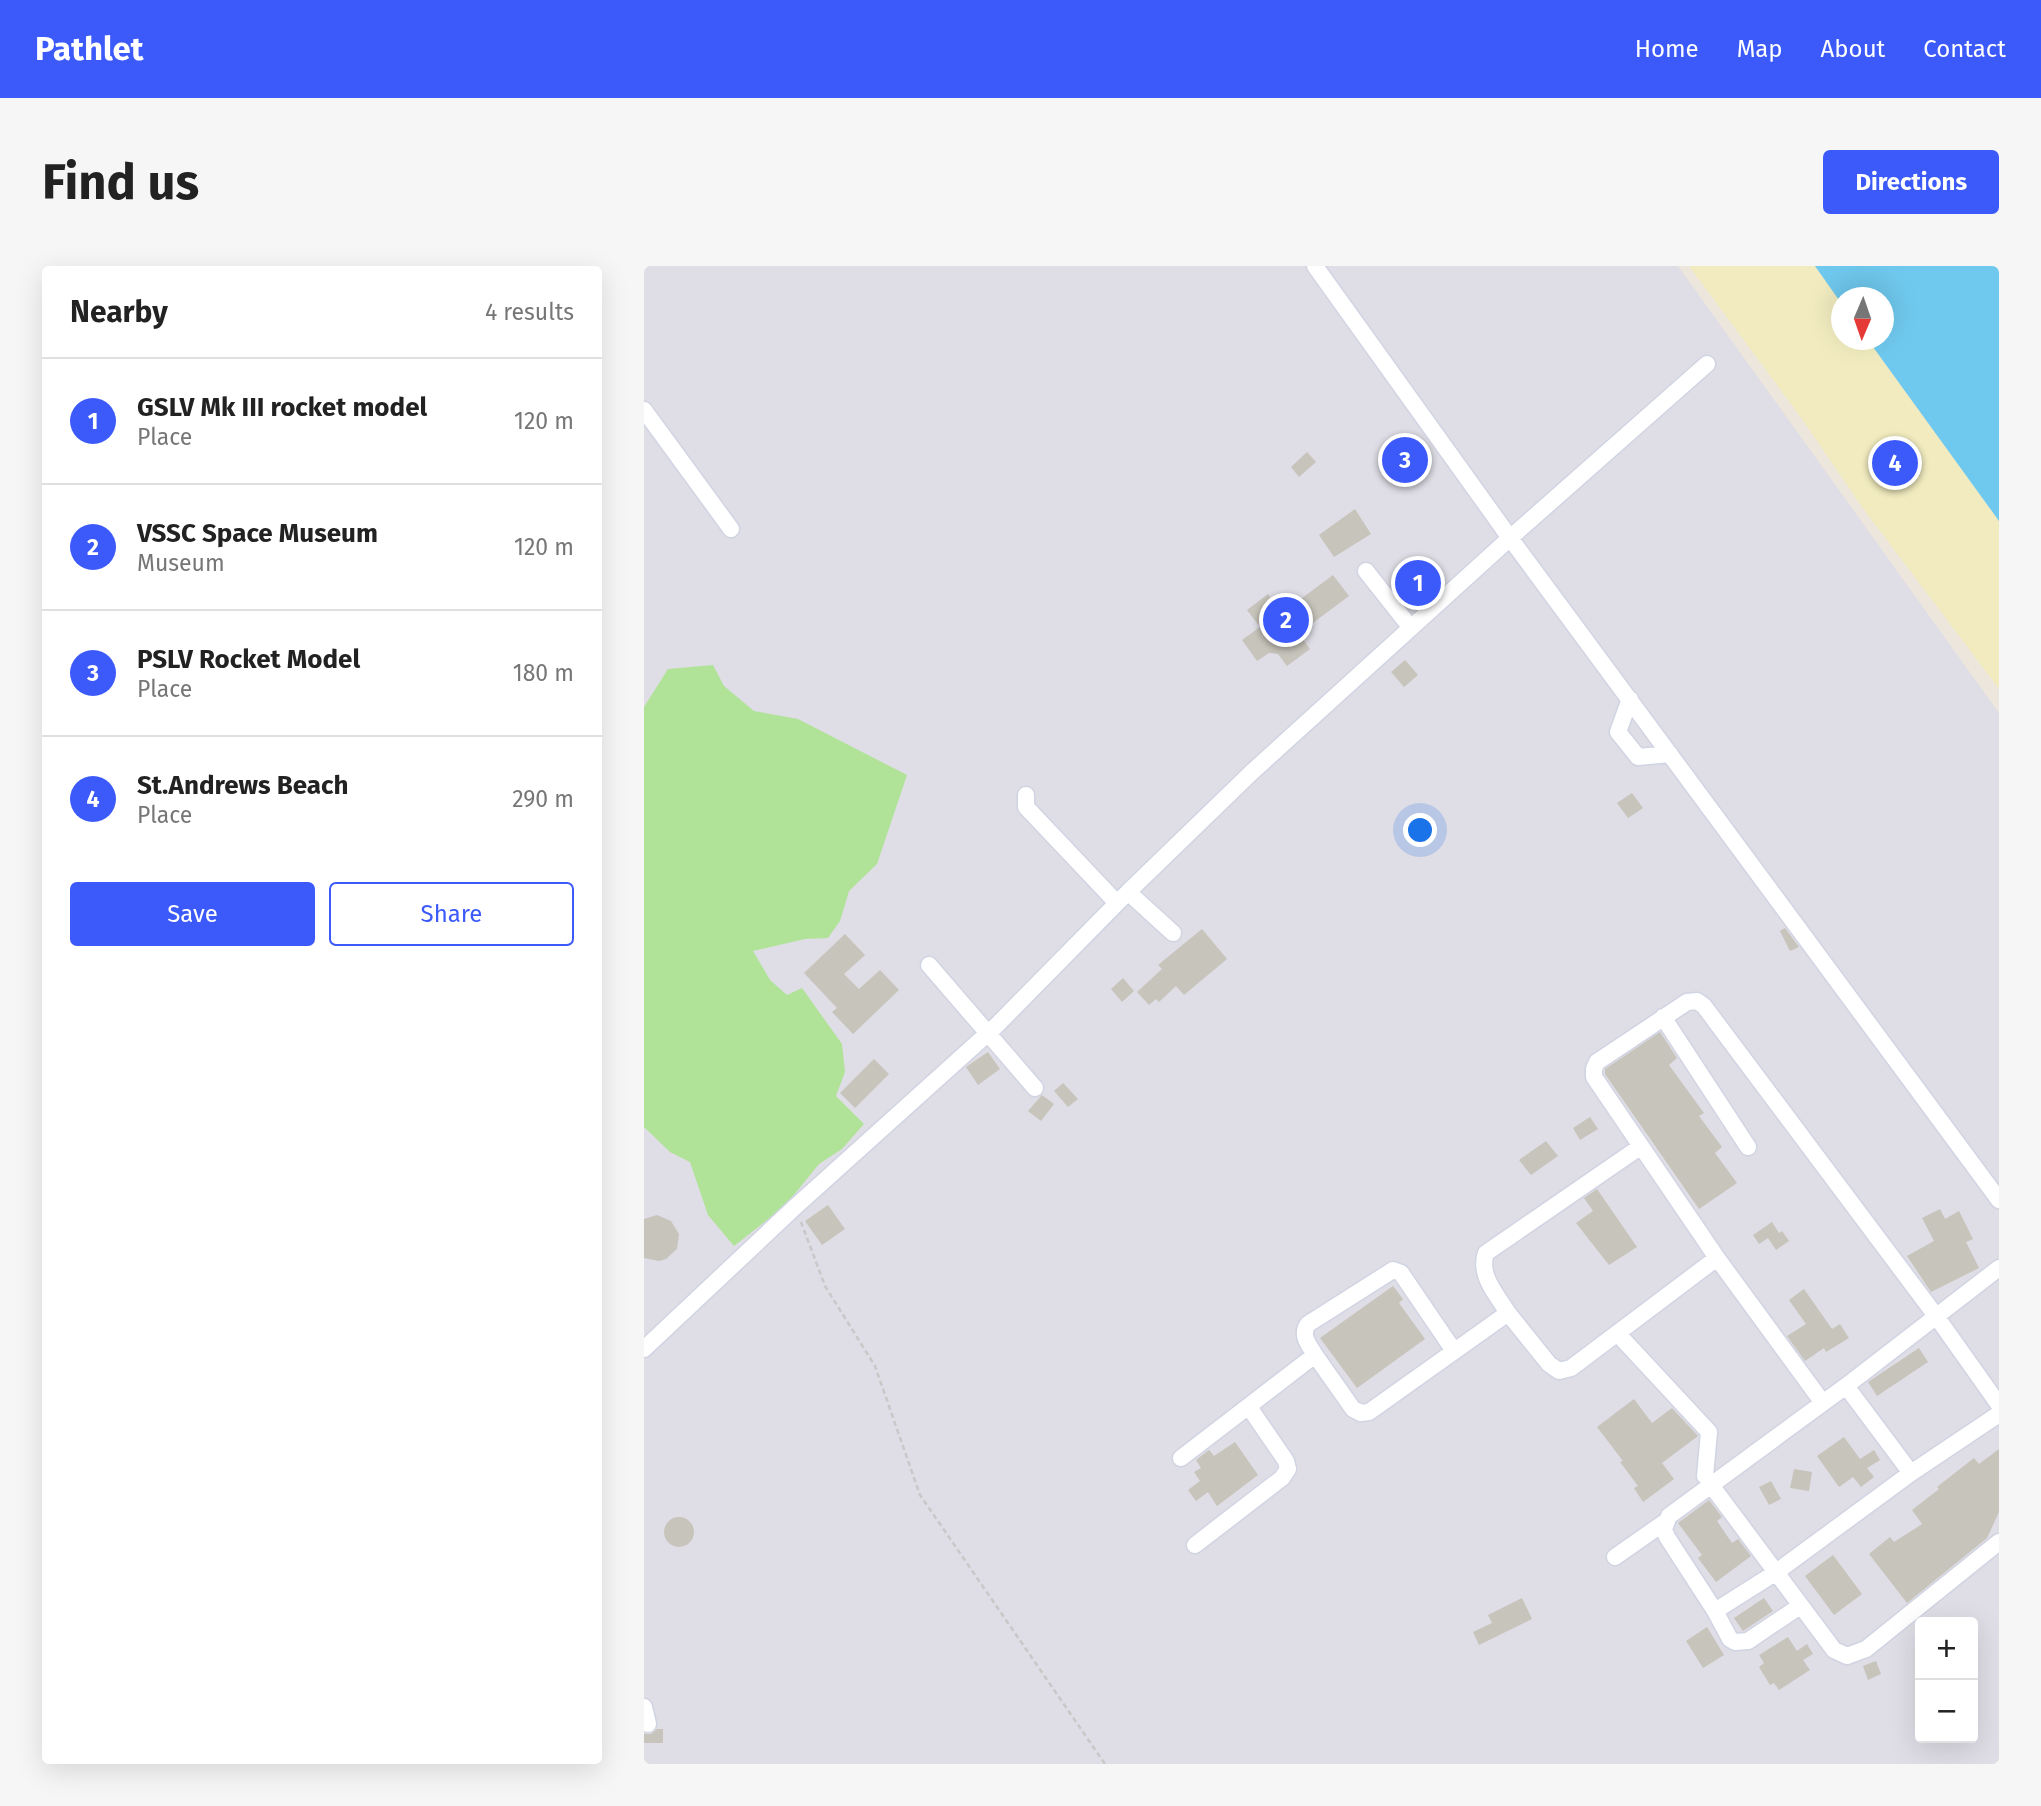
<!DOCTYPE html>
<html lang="en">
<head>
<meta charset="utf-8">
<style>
	body { margin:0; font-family:"Fira Sans",sans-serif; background:#f6f6f6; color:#222 }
	.controls { position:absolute; right:21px; bottom:21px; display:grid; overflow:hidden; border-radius:7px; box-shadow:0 7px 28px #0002 }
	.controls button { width:63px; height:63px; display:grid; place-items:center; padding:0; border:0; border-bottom:2px solid #e0e0e0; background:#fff; color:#222; font:35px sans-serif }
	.compass { position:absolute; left:1187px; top:21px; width:63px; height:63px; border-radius:50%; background:#fff; box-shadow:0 7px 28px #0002; rotate:182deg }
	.you { position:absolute; left:777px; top:565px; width:24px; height:24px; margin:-18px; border:5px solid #fff; border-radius:50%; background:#1a73e8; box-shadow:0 0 0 10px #1a73e833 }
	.badge { display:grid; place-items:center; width:46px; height:46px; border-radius:50%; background:#3c5afa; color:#fff; font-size:23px; font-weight:700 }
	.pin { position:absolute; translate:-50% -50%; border:4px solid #fff; box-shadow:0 2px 7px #0006 }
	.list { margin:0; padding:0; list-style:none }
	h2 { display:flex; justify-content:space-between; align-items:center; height:91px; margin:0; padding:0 28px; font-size:30px }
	h2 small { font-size:23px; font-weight:400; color:#767676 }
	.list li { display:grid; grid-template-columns:46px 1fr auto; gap:21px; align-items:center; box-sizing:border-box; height:126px; padding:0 28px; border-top:2px solid #e0e0e0 }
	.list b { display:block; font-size:26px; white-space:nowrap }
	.list p { margin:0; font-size:23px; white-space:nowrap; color:#767676 }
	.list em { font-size:23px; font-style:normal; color:#767676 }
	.actions { display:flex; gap:14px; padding:21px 28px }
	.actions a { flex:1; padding:16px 0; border:2px solid #3c5afa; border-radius:7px; text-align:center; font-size:24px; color:#3c5afa }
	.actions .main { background:#3c5afa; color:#fff }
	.map { position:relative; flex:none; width:1355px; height:1498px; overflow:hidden; border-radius:7px }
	header { display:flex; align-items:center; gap:42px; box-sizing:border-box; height:98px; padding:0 35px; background:#3c5afa; color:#fff }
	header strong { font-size:33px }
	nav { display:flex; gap:38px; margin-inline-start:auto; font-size:24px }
	.intro { display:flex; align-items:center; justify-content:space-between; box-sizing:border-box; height:168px; padding:0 42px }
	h1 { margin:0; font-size:49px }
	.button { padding:18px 32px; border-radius:7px; background:#3c5afa; color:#fff; font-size:24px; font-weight:700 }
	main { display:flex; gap:42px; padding:0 42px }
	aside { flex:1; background:#fff; border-radius:7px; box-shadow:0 7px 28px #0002 }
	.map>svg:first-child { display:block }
	.industrial { fill:#dfdde5; fill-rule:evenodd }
	.green { fill:#b0e398 }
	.sand { fill:#f1ebbf }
	.water { fill:#6fc9ee }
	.building { fill:#c7c4bb }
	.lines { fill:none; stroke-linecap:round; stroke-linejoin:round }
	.minor-casing { stroke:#d1d4e3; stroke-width:19 }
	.path { stroke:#c8c8c8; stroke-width:2.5; stroke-dasharray:5 3.5; stroke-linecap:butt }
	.minor { stroke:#fff; stroke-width:16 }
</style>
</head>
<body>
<header>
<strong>Pathlet</strong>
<nav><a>Home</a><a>Map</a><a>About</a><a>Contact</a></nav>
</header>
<div class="intro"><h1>Find us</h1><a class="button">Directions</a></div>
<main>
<aside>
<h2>Nearby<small>4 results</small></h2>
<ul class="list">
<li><span class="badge">1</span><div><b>GSLV Mk III rocket model</b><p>Place</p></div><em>120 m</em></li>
<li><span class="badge">2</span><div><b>VSSC Space Museum</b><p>Museum</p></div><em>120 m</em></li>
<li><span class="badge">3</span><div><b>PSLV Rocket Model</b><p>Place</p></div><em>180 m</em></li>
<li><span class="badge">4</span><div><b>St.Andrews Beach</b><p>Place</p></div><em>290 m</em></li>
</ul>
<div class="actions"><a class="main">Save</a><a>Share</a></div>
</aside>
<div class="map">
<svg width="1355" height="1498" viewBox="0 0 1355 1498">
	<rect width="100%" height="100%" fill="#ece6dc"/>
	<path class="industrial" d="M0,0H1034L1355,447V1498H0ZM1276,1356H1329V1472H1276Z"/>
	<path class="green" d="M69,399L80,420L110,445L154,453L263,509L233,598L205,625L196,655L184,672L161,673L109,685L126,714L143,729L158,722L198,778L201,806L192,830L220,858L198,883L175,898L141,940L90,980L64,949L46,896L26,886L0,861V441L24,403Z"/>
	<path class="sand" d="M1045,0H1171L1197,37L1198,74H1224L1355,255V423L1218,241L1158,153Z"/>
	<path class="water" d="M1171,0H1355V255L1224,74H1240V32H1198L1197,37Z"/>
	<path class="building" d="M663,186L672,196L655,211L647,201Z
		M711,243L727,268L690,291L675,269Z
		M689,309L705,330L662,362L666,366L658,372L666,383L643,400L634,388L625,387L613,395L598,374L616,361L603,344L624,328L638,347Z
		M761,394L774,409L760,421L747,406Z
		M988,527L999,542L984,552L973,537Z
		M1141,662L1155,681L1146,685L1136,665Z
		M558,663L583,693L540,729L532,720L515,736L512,733L505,739L493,726L518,703L514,699Z
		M201,668L221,689L200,708L215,723L236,704L255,724L209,768L188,746L193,742L160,707Z
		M479,712L490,725L478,736L467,723Z
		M1016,766L1033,792L1025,799L1060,847L1055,850L1078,881L1071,887L1093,917L1055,943L961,808V803Z
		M344,786L356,803L334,819L322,801Z
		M230,793L245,808L211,842L196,827Z
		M419,817L434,833L424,841L410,825Z
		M398,829L410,838L397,855L384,845Z
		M946,851L954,863L936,874L929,862Z
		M902,875L914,890L887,909L875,894Z
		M953,923L993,981L965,999L932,957L949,945L940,932Z
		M184,939L201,963L178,979L161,955Z
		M1296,943L1301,953L1315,945L1329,973L1322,976L1335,1002L1287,1026L1263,990L1290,975L1278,952Z
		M13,949L27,955L35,968L33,983L22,993L15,995L0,992V953Z
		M1128,956L1135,967L1138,965L1145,975L1132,984L1124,972L1115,978L1109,969Z
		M749,1020L759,1033L755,1037L781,1073L713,1122L676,1072Z
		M1160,1023L1188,1063L1196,1058L1205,1072L1182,1086L1180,1082L1161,1095L1143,1070L1162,1058L1145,1034Z
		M1275,1082L1284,1096L1233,1130L1224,1116Z
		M990,1133L1008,1157L1028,1142L1054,1170L1018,1197L1030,1213L999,1236L990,1222L994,1220L976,1196L979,1195L953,1161Z
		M1200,1171L1216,1193L1230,1184L1236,1194L1223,1202L1230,1211L1217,1221L1209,1211L1195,1221L1173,1190Z
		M591,1176L614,1209L573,1240L564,1226L552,1235L544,1224L556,1215L550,1206L557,1202L552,1194L565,1184L570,1190Z
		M1355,1183V1246L1343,1272L1263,1337L1225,1288L1246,1271L1250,1276L1278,1258L1268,1244L1295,1223L1293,1221L1330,1192L1335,1198Z
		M1150,1203L1168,1206L1165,1225L1146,1222Z
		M1127,1215L1137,1233L1125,1239L1115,1221Z
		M1065,1234L1078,1251L1073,1255L1088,1277L1094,1273L1107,1290L1072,1316L1054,1292L1058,1289L1034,1257Z
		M20 1266a15 15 0 1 1 30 0a15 15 0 1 1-30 0Z
		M1189,1289L1218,1328L1190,1349L1161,1310Z
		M878,1332L888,1353L835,1379L829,1366L848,1357L844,1349Z
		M1120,1332L1129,1345L1099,1365L1090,1352Z
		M1063,1361L1080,1389L1059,1402L1042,1375Z
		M1144,1371L1153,1385L1163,1378L1169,1388L1159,1394L1166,1404L1135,1424L1130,1417L1126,1419L1115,1401L1120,1397L1115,1389Z
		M1232,1395L1237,1408L1224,1414L1219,1400Z
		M13,1463H19V1477H0V1468H7Z"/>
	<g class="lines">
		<defs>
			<path id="minor" d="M671,0L866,272L1355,934
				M0,144L87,263
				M722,305L767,362
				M986,433L974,466L994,491L1026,488
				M382,529V541L473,637
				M484,626L529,667
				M285,699L391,822
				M1019,751L1104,881
				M864,1047C853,1029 834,1009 842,987L996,881
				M973,1067L1065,1166L1061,1210
				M0,1083L151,941L352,760L484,626L608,506L866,272L1063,98
				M671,1089C665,1079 656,1069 664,1058L749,1004L757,1007L810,1085
				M1202,1120L1267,1207
				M1179,1137L1073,992L950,811V803L953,796L1043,736L1053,735L1060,740L1292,1050L1355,1139
				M537,1192L671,1089L709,1143L717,1147L725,1146L864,1047L905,1098L915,1105L927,1102L1073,992
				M1067,1219L1190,1384L1203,1390L1222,1383L1355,1276
				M551,1279L638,1212L644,1203L642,1195L605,1141
				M971,1291L1021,1256
				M1156,1340L1104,1375L1091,1376L1086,1373L1071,1345L1023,1271L1020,1263L1025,1250L1202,1120L1355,1002
				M1071,1345L1131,1307L1267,1207L1355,1148
				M0,1441L4,1458"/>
		</defs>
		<use href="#minor" class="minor-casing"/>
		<path class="path" d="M157,956L181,1020L231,1100L276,1229L461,1498"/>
		<use href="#minor" class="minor"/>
	</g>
</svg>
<div class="controls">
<button>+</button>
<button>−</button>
</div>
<svg class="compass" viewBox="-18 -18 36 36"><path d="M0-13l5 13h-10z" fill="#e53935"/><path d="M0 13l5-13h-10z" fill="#767676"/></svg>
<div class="you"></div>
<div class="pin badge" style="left:774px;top:317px">1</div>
<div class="pin badge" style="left:642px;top:354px">2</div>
<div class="pin badge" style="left:761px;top:194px">3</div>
<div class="pin badge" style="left:1251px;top:197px">4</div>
</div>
</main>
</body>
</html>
